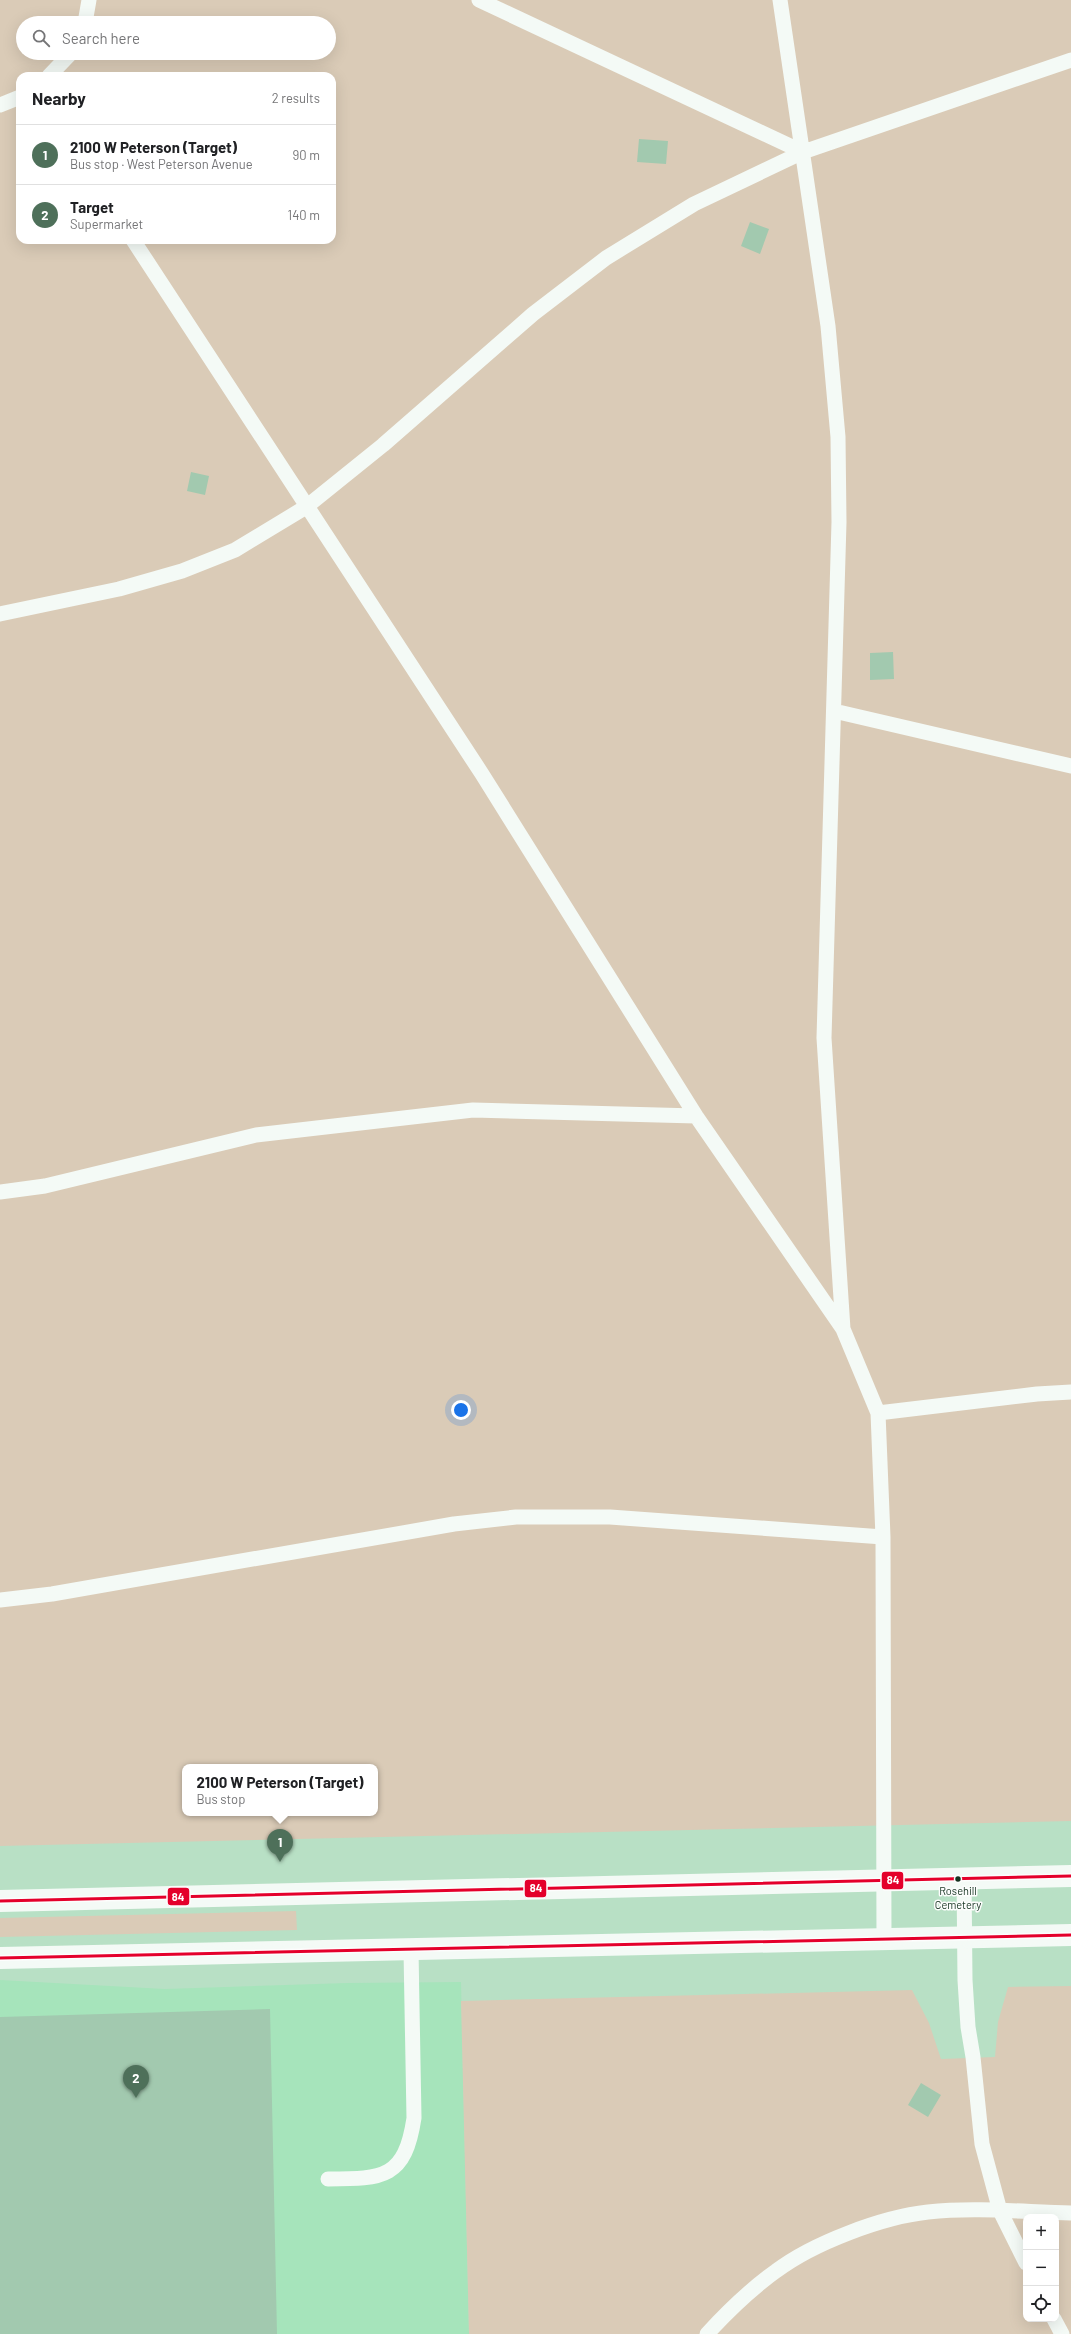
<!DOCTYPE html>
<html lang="en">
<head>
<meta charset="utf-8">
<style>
	body { margin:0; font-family:Barlow,sans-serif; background:#f2f2f2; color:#202124 }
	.controls { position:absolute; right:12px; bottom:12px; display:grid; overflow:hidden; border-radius:8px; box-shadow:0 4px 16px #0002 }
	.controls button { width:36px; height:36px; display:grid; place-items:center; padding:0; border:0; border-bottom:1px solid #e0e0e0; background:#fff; color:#202124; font:20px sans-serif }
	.you { position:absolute; left:461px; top:1410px; width:14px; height:14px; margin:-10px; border:3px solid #fff; border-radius:50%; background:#1a73e8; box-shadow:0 0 0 6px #1a73e833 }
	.badge { display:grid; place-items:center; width:26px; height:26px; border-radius:50%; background:#4e705a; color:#fff; font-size:13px; font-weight:700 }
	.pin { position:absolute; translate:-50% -33px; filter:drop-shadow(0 1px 2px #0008) }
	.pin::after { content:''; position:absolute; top:21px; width:14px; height:12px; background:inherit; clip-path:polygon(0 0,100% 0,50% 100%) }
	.popup { position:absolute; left:182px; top:1764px; width:196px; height:52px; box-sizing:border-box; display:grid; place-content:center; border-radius:8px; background:#fff; filter:drop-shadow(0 1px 3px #0005); font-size:13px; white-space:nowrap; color:#757577 }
	.popup b { font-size:15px; color:#202124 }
	.popup::after { content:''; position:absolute; left:50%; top:100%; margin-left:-8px; border:8px solid transparent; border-top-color:#fff }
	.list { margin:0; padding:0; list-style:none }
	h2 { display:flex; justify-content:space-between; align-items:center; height:52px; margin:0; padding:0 16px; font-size:17px }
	h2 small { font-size:13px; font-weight:400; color:#757577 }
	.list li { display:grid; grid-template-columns:26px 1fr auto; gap:12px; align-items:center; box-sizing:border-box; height:60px; padding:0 16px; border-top:1px solid #e0e0e0 }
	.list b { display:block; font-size:15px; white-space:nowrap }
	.list p { margin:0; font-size:13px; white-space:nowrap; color:#757577 }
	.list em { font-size:13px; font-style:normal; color:#757577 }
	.icon { flex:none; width:22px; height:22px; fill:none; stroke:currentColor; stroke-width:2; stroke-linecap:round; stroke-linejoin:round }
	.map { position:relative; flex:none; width:1071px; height:2334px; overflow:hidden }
	.search { position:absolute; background:#fff; box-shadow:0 4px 16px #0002; left:16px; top:16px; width:320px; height:44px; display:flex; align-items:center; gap:10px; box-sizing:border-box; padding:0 14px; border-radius:22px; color:#757577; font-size:15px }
	.panel { position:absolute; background:#fff; box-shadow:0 4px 16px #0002; left:16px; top:72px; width:320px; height:172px; border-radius:12px }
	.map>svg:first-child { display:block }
	.built { fill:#a6e4bb }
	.green { fill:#dacbb7; fill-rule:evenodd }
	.building { fill:#a2c9af }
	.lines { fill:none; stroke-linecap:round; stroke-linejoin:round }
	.lane { stroke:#f4faf6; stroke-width:15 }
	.primary { stroke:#f4faf6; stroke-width:22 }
	.bus-1-casing { stroke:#fdfdfd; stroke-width:6 }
	.bus-1 { stroke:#e4002b; stroke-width:3 }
	.bus-dot { fill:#153320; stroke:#fdfdfd; stroke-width:1.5 }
	.labels { text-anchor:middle; stroke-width:3; stroke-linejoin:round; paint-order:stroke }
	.bus-label { font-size:11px; fill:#153320; stroke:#fdfdfd }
	.line-badge { stroke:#fdfdfd; stroke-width:1.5 }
	.badge-label { font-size:11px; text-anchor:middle; font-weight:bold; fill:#fff }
</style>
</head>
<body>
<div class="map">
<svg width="1071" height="2334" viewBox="0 0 1071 2334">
	<rect width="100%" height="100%" fill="#b8e0c5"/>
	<path class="built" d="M0,1980L165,1989L347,1983L461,1982L469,2334H0Z"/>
	<path class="green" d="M0,0H1071V1821L0,1846ZM23,23H329V53H23ZM20,76H332V240H20ZM185,1767H375V1813H185Z
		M296,1911L297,1930L0,1937V1918Z
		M1071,1986V2334H469L461,2001L912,1990L929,2023L941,2059L995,2057L998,2022L1008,1987ZM1026,2217H1056V2319H1026Z"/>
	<path class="building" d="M639,139L668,141L666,164L637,162Z
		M750,222L769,229L760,254L741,246Z
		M191,472L209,476L205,495L187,491Z
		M893,652L894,679L870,680V653Z
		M270,2009L277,2334H0V2017Z
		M921,2083L941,2095L928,2117L908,2105Z"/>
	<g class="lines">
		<path class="lane" d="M479,0L803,152
			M780,0L828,326L838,437L839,522L824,1038L843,1329L878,1413L883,1537L884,1940
			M85,23L89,0
			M49,76L71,53
			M0,105L20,97
			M133,240L482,774L696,1116L843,1329
			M0,614L119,589L182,571L235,550L306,507L383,445L533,314L606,258L694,204L803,152L1071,60
			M834,711L1071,766
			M0,1192L45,1186L256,1135L473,1110L696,1116
			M878,1413L1037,1394L1071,1392
			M0,1600L52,1594L454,1524L516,1517H610L883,1537
			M964,1878L965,1980L968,2027L973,2057L982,2144L1000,2211L1026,2263
			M328,2179C384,2179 405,2178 414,2118L411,1950
			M1054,2319L1062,2334
			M707,2334C728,2311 751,2289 776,2271C813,2243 882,2217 928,2212C975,2207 1024,2212 1071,2213"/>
		<path class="primary" d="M0,1901L1071,1876
			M0,1958L1071,1935"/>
		<defs>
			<path id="bus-1" d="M0,1901L1071,1876
				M0,1958L1071,1935"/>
		</defs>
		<use href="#bus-1" class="bus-1-casing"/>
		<use href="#bus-1" class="bus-1"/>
	</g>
	<circle class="bus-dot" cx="958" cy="1879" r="3.5"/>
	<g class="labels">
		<g class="bus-label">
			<text x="958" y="1895">Rosehill<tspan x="958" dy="14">Cemetery</tspan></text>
		</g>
	</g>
	<g class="line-badge">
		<rect x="881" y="1871" width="23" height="19" rx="4" fill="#e4002b"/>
		<rect x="524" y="1879" width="23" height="19" rx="4" fill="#e4002b"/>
		<rect x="167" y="1887" width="23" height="19" rx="4" fill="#e4002b"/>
	</g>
	<g class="badge-label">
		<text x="893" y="1884">84</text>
		<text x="536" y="1892">84</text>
		<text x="178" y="1901">84</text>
	</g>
</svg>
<div class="controls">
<button>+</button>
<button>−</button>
<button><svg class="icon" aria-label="locate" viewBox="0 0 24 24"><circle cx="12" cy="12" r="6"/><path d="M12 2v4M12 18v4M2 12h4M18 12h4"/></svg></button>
</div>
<div class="you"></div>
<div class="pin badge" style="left:280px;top:1862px">1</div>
<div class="popup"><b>2100 W Peterson (Target)</b>Bus stop</div>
<div class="pin badge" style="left:136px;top:2098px">2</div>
<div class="search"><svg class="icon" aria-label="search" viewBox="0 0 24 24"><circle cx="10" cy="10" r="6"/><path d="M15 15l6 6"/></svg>Search here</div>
<section class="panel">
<h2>Nearby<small>2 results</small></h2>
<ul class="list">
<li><span class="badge">1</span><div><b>2100 W Peterson (Target)</b><p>Bus stop · West Peterson Avenue</p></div><em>90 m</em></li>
<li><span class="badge">2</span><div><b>Target</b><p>Supermarket</p></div><em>140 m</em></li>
</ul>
</section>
</div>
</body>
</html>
